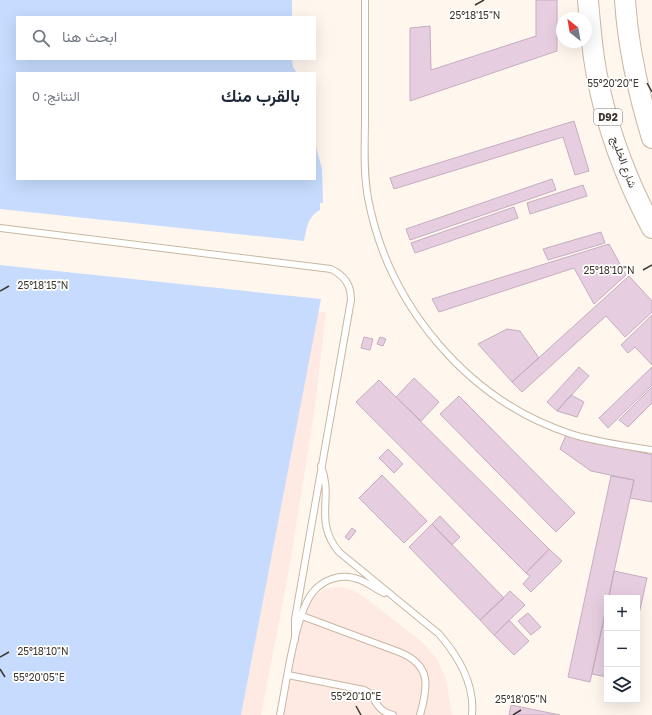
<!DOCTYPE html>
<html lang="ar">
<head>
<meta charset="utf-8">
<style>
	body { margin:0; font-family:"Golos Text",Vazirmatn,sans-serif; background:#f6f6f7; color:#1f2937; direction:rtl }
	.controls { position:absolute; right:12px; bottom:12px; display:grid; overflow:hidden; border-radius:0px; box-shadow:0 4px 16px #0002 }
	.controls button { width:36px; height:36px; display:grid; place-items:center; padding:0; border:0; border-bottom:1px solid #e0e1e3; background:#fff; color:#1f2937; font:20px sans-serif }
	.compass { position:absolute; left:556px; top:12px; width:36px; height:36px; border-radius:50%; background:#fff; box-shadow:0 4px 16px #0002; rotate:329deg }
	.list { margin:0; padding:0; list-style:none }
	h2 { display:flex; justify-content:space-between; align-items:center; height:52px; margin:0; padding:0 16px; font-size:17px }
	h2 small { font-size:13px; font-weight:400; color:#747a83 }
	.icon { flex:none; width:22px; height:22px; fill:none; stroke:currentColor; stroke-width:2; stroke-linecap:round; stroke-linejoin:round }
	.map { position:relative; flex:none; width:652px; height:715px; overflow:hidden; direction:ltr }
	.search { position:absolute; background:#fff; box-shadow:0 4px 16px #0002; left:16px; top:16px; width:300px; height:44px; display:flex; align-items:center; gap:10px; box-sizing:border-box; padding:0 14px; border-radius:0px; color:#747a83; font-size:15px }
	.panel { position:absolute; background:#fff; box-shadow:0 4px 16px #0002; left:16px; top:72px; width:300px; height:108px; border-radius:0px; direction:rtl }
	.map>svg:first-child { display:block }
	.industrial { fill:#fee9e3 }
	.water { fill:#c6dbfe }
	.building { fill:#e6cde0; stroke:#c5adbf }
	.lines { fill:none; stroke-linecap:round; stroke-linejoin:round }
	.service-casing { stroke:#c9b6a1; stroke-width:8 }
	.primary-casing { stroke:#c9b6a1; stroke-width:22 }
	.service { stroke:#fff; stroke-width:6 }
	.primary { stroke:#fff; stroke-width:20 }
	.ticks { fill:none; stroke:#3e372e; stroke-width:1.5 }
	.labels { text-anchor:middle; stroke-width:3.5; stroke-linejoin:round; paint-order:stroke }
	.shield { fill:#fff; stroke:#78736d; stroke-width:1 }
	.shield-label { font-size:10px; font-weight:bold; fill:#3e372e }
	.street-label { font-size:11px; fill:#3e372e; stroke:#fff }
	.ticks-label { font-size:10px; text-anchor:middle; fill:#3e372e; stroke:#fff; stroke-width:3.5; stroke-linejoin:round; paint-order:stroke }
</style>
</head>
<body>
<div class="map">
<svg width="652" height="715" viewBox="0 0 652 715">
	<rect width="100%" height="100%" fill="#fff7ee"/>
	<path class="industrial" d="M318,312H326L315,407L289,570L261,715H241Z
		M339,587L352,590L363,596L422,642L437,659L446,679L452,715H283L302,610L313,596L325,589Z"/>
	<path class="water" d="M0,0H292V17H17V59H292L293,67L297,73H17V179H315V143L322,169L323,203H320V210C307,217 307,228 304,241L0,209Z
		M0,265L321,299L241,715H0Z"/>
	<path class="building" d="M536,0H557V51L410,101V28L430,26L431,70L536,36Z
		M574,121L589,171L575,175L563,137L394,189L390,178Z
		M552,179L556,190L410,240L406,229Z
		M583,185L587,196L530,214L527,203Z
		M514,207L518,218L415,253L411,243Z
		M601,232L605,243L548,260L543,249Z
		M609,244L626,275L594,304L574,268L439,312L432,299Z
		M629,276L652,301V312L625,337L606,316L522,392L512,382Z
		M652,315V365L635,347L628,353L621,345Z
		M507,329L520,331L539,358L512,382L478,344Z
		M364,337L373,339L370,350L361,348Z
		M380,337L386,339L383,346L377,344Z
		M579,367L589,376L557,411L547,402Z
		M652,367V385L608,428L599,418Z
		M414,378L439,402L421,421L396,397Z
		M379,380L549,549L526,573L356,402Z
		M652,387V403L628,427L619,420Z
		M571,395L584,402L577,417L557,411Z
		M459,396L575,513L556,532L440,414Z
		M566,435L652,455V502L630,498L634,480L591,471L560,449Z
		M388,449L403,464L394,473L379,458Z
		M382,475L427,521L404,543L359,498Z
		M611,476L634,480L590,682L568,677Z
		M440,516L460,537L452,545L432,524Z
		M432,524L504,598L480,620L409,547Z
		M352,528L356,531L349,540L345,537Z
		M549,549L562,561L531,592L523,584L530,576L526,573Z
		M614,571L647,578L637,623V598H609Z
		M510,591L525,605L494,635L480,620Z
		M607,605V677L592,674Z
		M528,613L541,627L531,635L518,621Z
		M509,620L529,641L514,655L494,635Z
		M511,705L560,715H509Z"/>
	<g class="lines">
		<defs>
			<path id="service" d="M365,0C365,39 365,77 365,116C365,143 363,171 368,198C388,305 467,400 571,434C597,442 625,446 652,450
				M0,228L331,269C345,276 351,285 351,300L295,619V640
				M321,466C334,498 313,521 339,552L439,634C459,657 475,684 472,715
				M302,616L399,652C432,665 428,687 420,715
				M288,675L364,690C378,696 372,709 393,715
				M280,715C286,686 295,613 313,592C323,580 339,574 354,578C365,580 374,588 384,593"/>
			<path id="primary" d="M588,0C590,25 592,51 597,76C607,128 627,181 652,228
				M625,0C628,48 638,92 652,138"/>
		</defs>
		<use href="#service" class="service-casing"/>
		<use href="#primary" class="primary-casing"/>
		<use href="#service" class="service"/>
		<use href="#primary" class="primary"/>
	</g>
	<path class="ticks" d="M475,5L484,0M647,83L652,92M643,270L652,265M0,291L9,286M0,657L9,652M0,669L5,677M356,706L361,715M513,715L521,710"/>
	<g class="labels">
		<rect class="shield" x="594" y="109" width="28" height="16" rx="3"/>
		<g class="shield-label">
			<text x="608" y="121">D92</text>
		</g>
		<g class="street-label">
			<text transform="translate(624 162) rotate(70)" y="4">شارع الخليج</text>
		</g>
	</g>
	<g class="ticks-label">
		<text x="475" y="19">25°18'15"N</text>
		<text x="613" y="87">55°20'20"E</text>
		<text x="609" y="274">25°18'10"N</text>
		<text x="43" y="289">25°18'15"N</text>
		<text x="43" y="655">25°18'10"N</text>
		<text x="39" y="681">55°20'05"E</text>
		<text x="356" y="700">55°20'10"E</text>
		<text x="521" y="703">25°18'05"N</text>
	</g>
</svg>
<div class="controls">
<button>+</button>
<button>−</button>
<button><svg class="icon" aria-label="layers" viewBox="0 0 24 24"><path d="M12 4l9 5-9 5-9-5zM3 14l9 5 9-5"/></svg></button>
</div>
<svg class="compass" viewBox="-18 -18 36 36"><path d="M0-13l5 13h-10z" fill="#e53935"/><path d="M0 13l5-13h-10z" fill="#747a83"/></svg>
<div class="search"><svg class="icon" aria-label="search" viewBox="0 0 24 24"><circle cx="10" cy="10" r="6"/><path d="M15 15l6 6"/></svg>ابحث هنا</div>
<section class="panel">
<h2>بالقرب منك<small>النتائج: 0</small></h2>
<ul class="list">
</ul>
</section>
</div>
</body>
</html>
